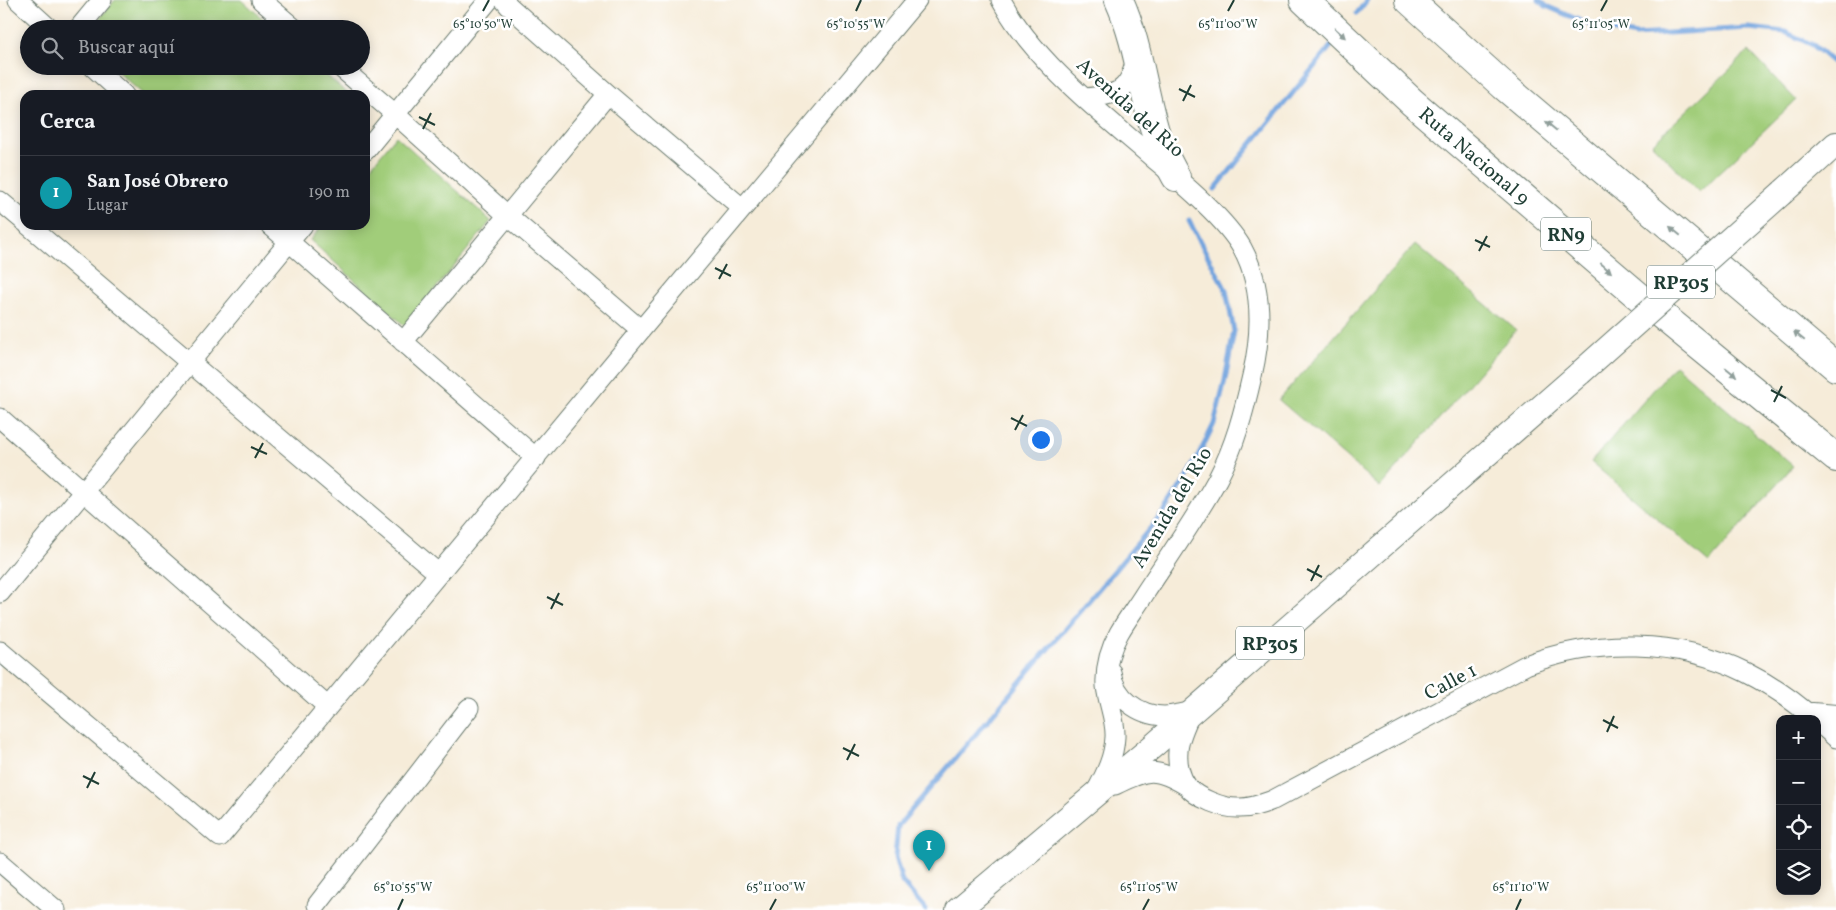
<!DOCTYPE html>
<html lang="es">
<head>
<meta charset="utf-8">
<style>
	body { margin:0; font-family:Vollkorn,serif; background:#20242c; color:#f1f3f6 }
	.controls { position:absolute; right:15px; bottom:15px; display:grid; overflow:hidden; border-radius:10px; box-shadow:0 2px 12px #0003 }
	.controls button { width:45px; height:45px; display:grid; place-items:center; padding:0; border:0; border-bottom:1px solid #363941; background:#171b24; color:#f1f3f6; font:25px sans-serif }
	.you { position:absolute; left:1040px; top:439px; width:18px; height:18px; margin:-12px; border:4px solid #fff; border-radius:50%; background:#1a73e8; box-shadow:0 0 0 8px #1a73e833 }
	.badge { display:grid; place-items:center; width:32px; height:32px; border-radius:50%; background:#c8321e; color:#fff; font-size:16px; font-weight:700 }
	.pin { position:absolute; translate:-50% -41px; filter:drop-shadow(0 1px 2px #0008) }
	.pin::after { content:''; position:absolute; top:26px; width:18px; height:15px; background:inherit; clip-path:polygon(0 0,100% 0,50% 100%) }
	.list { margin:0; padding:0; list-style:none }
	h2 { display:flex; justify-content:space-between; align-items:center; height:65px; margin:0; padding:0 20px; font-size:21px }
	h2 small { font-size:16px; font-weight:400; color:#9ea1a6 }
	.list li { display:grid; grid-template-columns:32px 1fr auto; gap:15px; align-items:center; box-sizing:border-box; height:75px; padding:0 20px; border-top:1px solid #363941 }
	.list b { display:block; font-size:19px; white-space:nowrap }
	.list p { margin:0; font-size:16px; white-space:nowrap; color:#9ea1a6 }
	.list em { font-size:16px; font-style:normal; color:#9ea1a6 }
	.icon { flex:none; width:28px; height:28px; fill:none; stroke:currentColor; stroke-width:2; stroke-linecap:round; stroke-linejoin:round }
	.map { position:relative; flex:none; width:1836px; height:910px; overflow:hidden }
	.search { position:absolute; background:#171b24; box-shadow:0 2px 12px #0003; left:20px; top:20px; width:350px; height:55px; display:flex; align-items:center; gap:12px; box-sizing:border-box; padding:0 18px; border-radius:28px; color:#9ea1a6; font-size:19px }
	.panel { position:absolute; background:#171b24; box-shadow:0 2px 12px #0003; left:20px; top:90px; width:350px; height:140px; border-radius:15px }
	.map>svg:first-child { display:block }
	.green { fill:#a1cd7a; stroke:#608557 }
	.lines { fill:none; stroke-linecap:round; stroke-linejoin:round }
	.stream { stroke:#73a4de; stroke-width:5 }
	.minor-casing { stroke:#6a7a6e; stroke-width:21 }
	.major-casing { stroke:#6a7a6e; stroke-width:26 }
	.highway-casing { stroke:#6a7a6e; stroke-width:30 }
	.minor { stroke:#fff; stroke-width:19 }
	.major { stroke:#fff; stroke-width:24 }
	.highway { stroke:#fff; stroke-width:28 }
	.major-bridge-casing { stroke:#6a7a6e; stroke-width:26; stroke-linecap:butt }
	.major-bridge { stroke:#fff; stroke-width:24 }
	.oneway { fill:#8f9e9a }
	.ticks { fill:none; stroke:#1f3d34; stroke-width:2 }
	.labels { text-anchor:middle; stroke-width:5; stroke-linejoin:round; paint-order:stroke }
	.shield { fill:#fff; stroke:#627771; stroke-width:1 }
	.shield-label { font-size:19px; font-weight:bold; fill:#1f3d34 }
	.street-label { font-size:20px; fill:#1f3d34; stroke:#fff }
	.ticks-label { font-size:12px; text-anchor:middle; fill:#1f3d34; stroke:#fff; stroke-width:5; stroke-linejoin:round; paint-order:stroke }
</style>
</head>
<body>
<div class="map">
<svg width="1836" height="910" viewBox="0 0 1836 910">
	<rect width="100%" height="100%" fill="#fff"/>
	<filter id="ink" filterUnits="userSpaceOnUse"><feTurbulence type="fractalNoise" baseFrequency=".02" numOctaves="2"/><feDisplacementMap in="SourceGraphic" scale="10" xChannelSelector="R" yChannelSelector="G"/><feConvolveMatrix kernelMatrix="1 2 1 2 8 2 1 2 1" color-interpolation-filters="sRGB"/></filter>
	<filter id="wash" filterUnits="userSpaceOnUse"><feTurbulence type="fractalNoise" baseFrequency=".0096" numOctaves="4" result="noise"/><feDisplacementMap in="SourceGraphic" scale="20" xChannelSelector="R" yChannelSelector="G"/><feGaussianBlur stdDeviation="1.12" result="paint"/><feColorMatrix in="noise" values="0 0 0 0 0 0 0 0 0 0 0 0 0 0 0 0 0 1.4 0 .05"/><feComposite in="paint" operator="in"/></filter>
	<g filter="url(#wash)">
		<rect width="100%" height="100%" fill="#f6ecd9"/>
		<path class="green" d="M115,0H242L274,29H91Z
			M1749,51L1796,100L1699,192L1652,144Z
			M111,66H316L349,95H144Z
			M396,136L491,221L405,326L310,240L323,225H365V174Z
			M1415,244L1516,330L1380,487L1279,400Z
			M1675,365L1793,466L1709,563L1591,462Z"/>
		<g class="lines">
			<path class="stream" d="M1539,0L1546,6L1595,27L1636,35L1749,28L1785,32L1813,45L1833,62
				M1357,13L1367,0
				M1215,189L1331,46
				M926,910L902,882L895,857L898,826L1164,512L1191,471L1214,424L1225,380L1234,331L1226,290L1189,221"/>
		</g>
	</g>
	<g filter="url(#ink)">
		<g class="lines">
			<defs>
				<path id="minor" d="M18,0L50,29
					M261,0L295,29
					M504,0L509,6L608,94L742,208
					M1001,0C1034,61 1101,113 1153,158C1180,181 1225,218 1242,248C1264,288 1262,333 1252,376C1244,411 1235,446 1218,478C1196,518 1170,555 1145,593C1137,606 1127,619 1119,633C1110,649 1105,668 1106,686C1108,704 1116,720 1115,737C1114,757 1106,773 1097,790
					M78,29L102,0
					M92,66L124,95
					M339,66L395,114L507,215L641,330
					M1085,98C1117,95 1130,92 1136,57
					M365,151L489,0
					M0,201L25,222
					M28,225L439,574
					M270,225L536,458
					M403,342L608,94
					M0,418L328,707
					M0,593L303,225
					M0,651L220,837L641,330L917,0
					M1111,672C1115,698 1138,715 1164,716C1173,716 1182,713 1191,712C1186,724 1178,739 1178,752C1177,763 1180,777 1187,786C1196,798 1224,809 1240,808C1252,808 1262,804 1273,800L1526,665C1594,638 1679,639 1745,672C1769,684 1794,701 1814,719
					M1817,721L1836,738
					M1115,785C1148,769 1155,767 1187,786
					M0,862L56,910
					M317,905L469,708"/>
				<path id="major" d="M1783,192L1836,144
					M958,910L1153,746L1580,373"/>
				<g id="highway">
					<path d="M1119,0C1138,42 1142,87 1155,131C1159,147 1168,162 1176,177"/>
					<path id="s1" d="M1304,0L1412,102L1636,294L1836,458"/>
					<path d="M1409,0L1504,86L1836,367"/>
					<path d="M1812,717L1836,719"/>
				</g>
			</defs>
			<use href="#minor" class="minor-casing"/>
			<use href="#major" class="major-casing"/>
			<use href="#highway" class="highway-casing"/>
			<use href="#minor" class="minor"/>
			<use href="#major" class="major"/>
			<use href="#highway" class="highway"/>
			<defs>
				<path id="major-bridge" d="M1580,373L1783,192"/>
			</defs>
			<use href="#major-bridge" class="major-bridge-casing"/>
			<use href="#major-bridge" class="major-bridge"/>
		</g>
		<defs><path id="oneway-solid" d="M-6-.8H1V-3.2L6.5 0L1 3.2V.8H-6Z" transform="scale(1.25)"/></defs>
		<g class="oneway">
			<use href="#oneway-solid" transform="translate(1340 33) rotate(43)"/>
			<use href="#oneway-solid" transform="translate(1551 126) rotate(-140)"/>
			<use href="#oneway-solid" transform="translate(1675 231) rotate(-140)"/>
			<use href="#oneway-solid" transform="translate(1606 268) rotate(41)"/>
			<use href="#oneway-solid" transform="translate(1799 336) rotate(-140)"/>
			<use href="#oneway-solid" transform="translate(1731 372) rotate(39)"/>
		</g>
	</g>
	<path class="ticks" d="M483,11L489,0M856,11L861,0M1228,11L1234,0M1601,11L1607,0M1179,89L1195,97M1183,101L1191,85M419,117L435,125M423,129L431,113M1475,240L1490,247M1479,251L1487,236M715,268L731,276M719,279L727,264M1771,390L1786,398M1774,402L1782,386M1011,418L1027,426M1015,430L1023,415M251,447L267,454M255,458L263,443M1307,569L1322,577M1311,581L1319,565M547,597L563,605M551,609L559,593M1603,720L1618,728M1607,732L1614,716M843,748L859,756M847,760L855,744M83,776L99,784M87,788L95,772M398,910L403,899M770,910L776,899M1143,910L1149,899M1516,910L1521,899"/>
	<g class="labels">
		<g class="shield">
			<rect x="1541" y="217.5" width="50" height="33" rx="4"/>
			<rect x="1647" y="265.5" width="68" height="33" rx="4"/>
			<rect x="1236" y="626.5" width="68" height="33" rx="4"/>
		</g>
		<g class="shield-label">
			<text x="1566" y="241">RN9</text>
			<text x="1681" y="289">RP305</text>
			<text x="1270" y="650">RP305</text>
		</g>
		<g class="street-label">
			<text transform="translate(1131 107) rotate(42)" y="7">Avenida del Rio</text>
			<text dy="7" stroke="none"><textPath href="#s1" startOffset="231">Ruta Nacional 9</textPath></text>
			<text transform="translate(1171 507) rotate(-59)" y="7">Avenida del Rio</text>
			<text transform="translate(1450 681) rotate(-28)" y="7">Calle 1</text>
		</g>
	</g>
	<g class="ticks-label">
		<text x="483" y="28">65°10'50"W</text>
		<text x="856" y="28">65°10'55"W</text>
		<text x="1228" y="28">65°11'00"W</text>
		<text x="1601" y="28">65°11'05"W</text>
		<text x="403" y="891">65°10'55"W</text>
		<text x="776" y="891">65°11'00"W</text>
		<text x="1149" y="891">65°11'05"W</text>
		<text x="1521" y="891">65°11'10"W</text>
	</g>
</svg>
<div class="controls">
<button>+</button>
<button>−</button>
<button><svg class="icon" aria-label="locate" viewBox="0 0 24 24"><circle cx="12" cy="12" r="6"/><path d="M12 2v4M12 18v4M2 12h4M18 12h4"/></svg></button>
<button><svg class="icon" aria-label="layers" viewBox="0 0 24 24"><path d="M12 4l9 5-9 5-9-5zM3 14l9 5 9-5"/></svg></button>
</div>
<div class="you"></div>
<div class="pin badge" style="left:929px;top:871px;background:#0f9aa8">1</div>
<div class="search"><svg class="icon" aria-label="search" viewBox="0 0 24 24"><circle cx="10" cy="10" r="6"/><path d="M15 15l6 6"/></svg>Buscar aquí</div>
<section class="panel">
<h2>Cerca<small></small></h2>
<ul class="list">
<li><span class="badge" style="background:#0f9aa8">1</span><div><b>San José Obrero</b><p>Lugar</p></div><em>190 m</em></li>
</ul>
</section>
</div>
</body>
</html>
